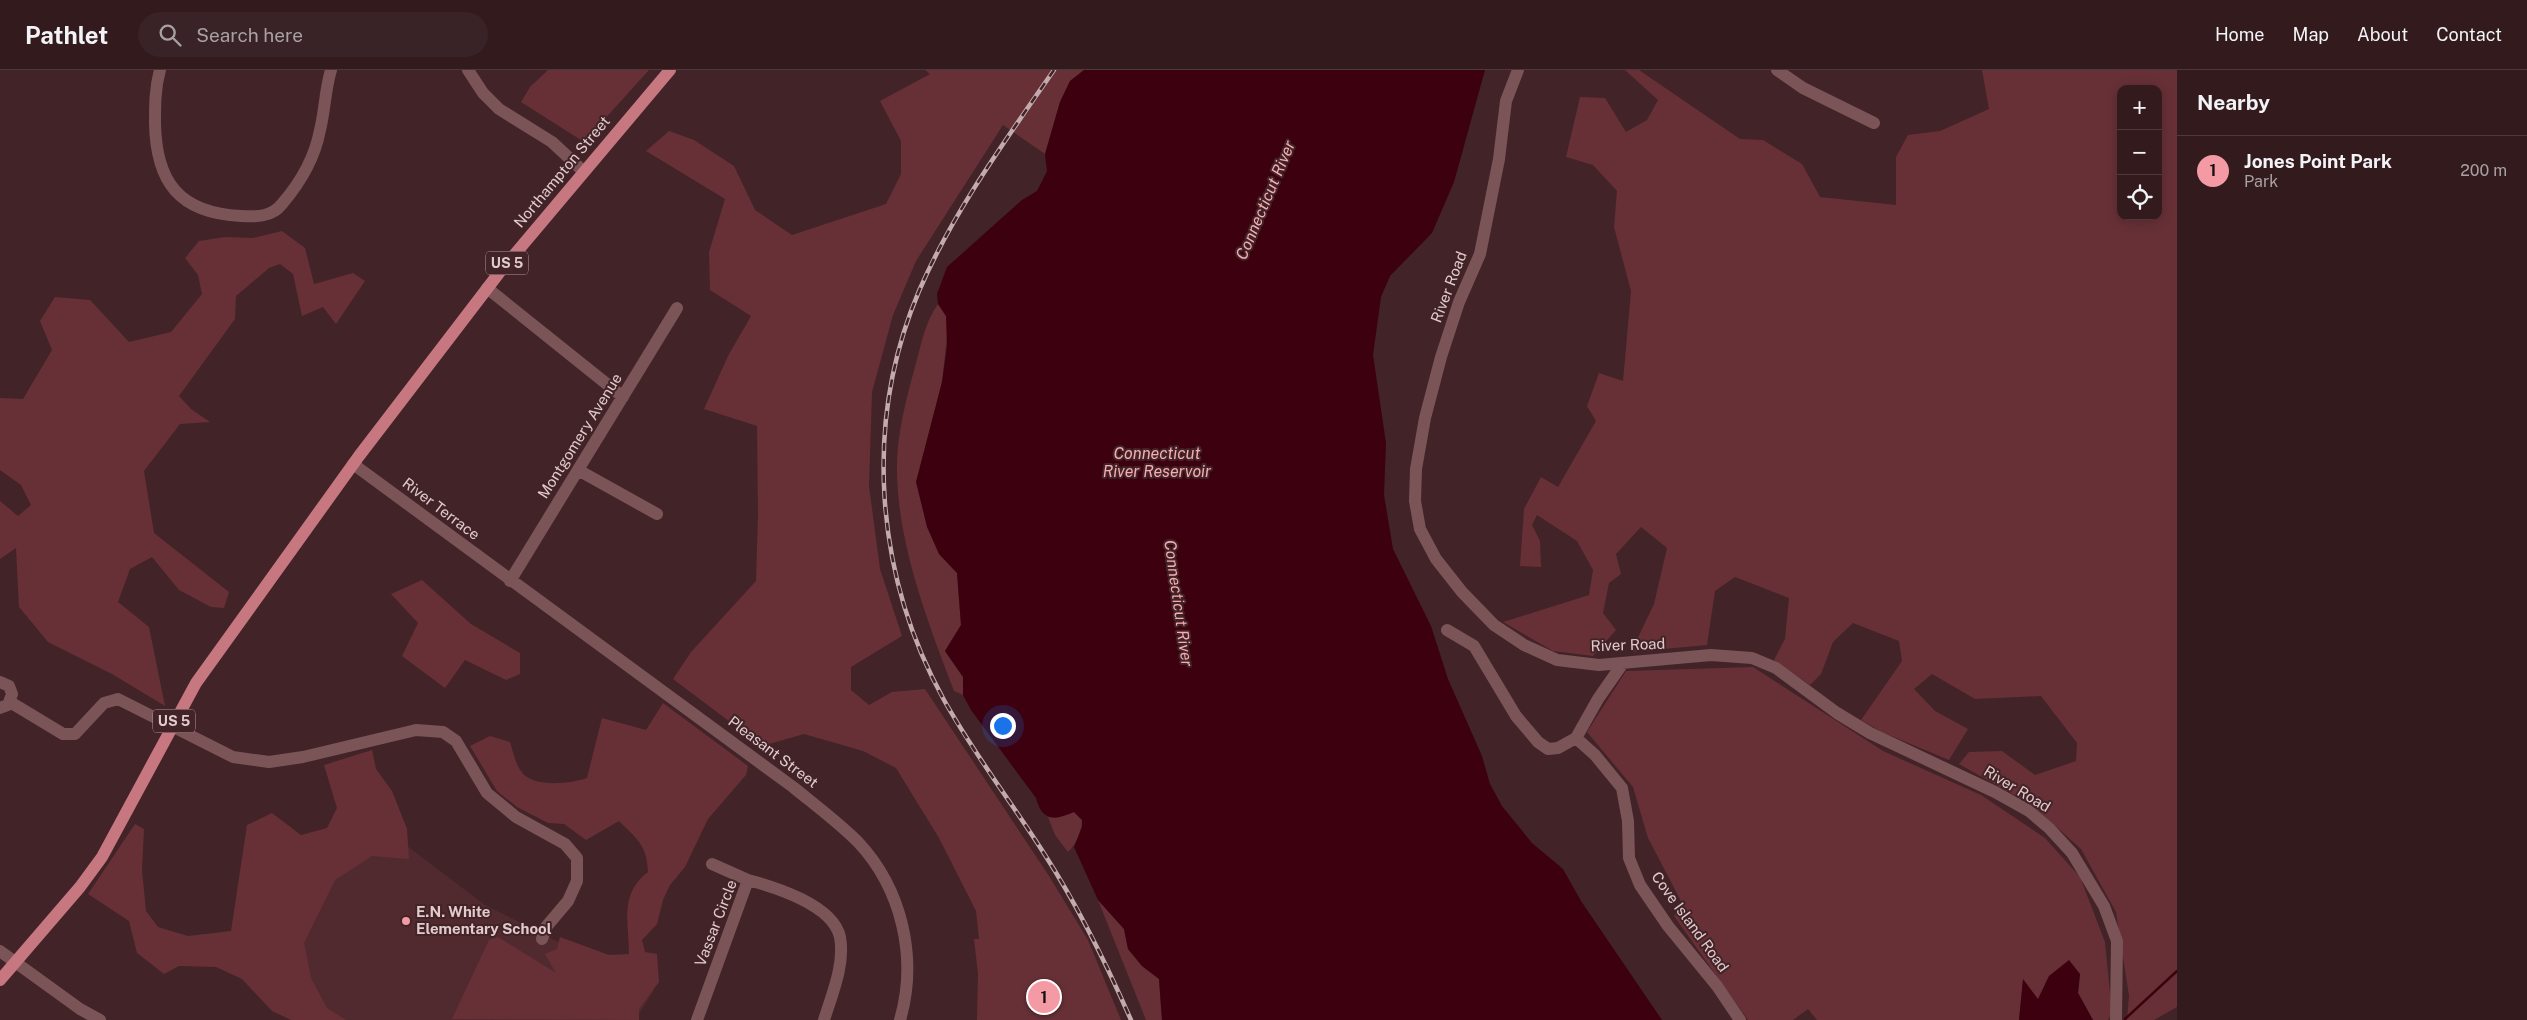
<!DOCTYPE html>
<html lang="en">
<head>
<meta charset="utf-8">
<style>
	body { margin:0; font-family:"Public Sans",sans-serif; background:#3a2326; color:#f1f3f6 }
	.controls { position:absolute; right:15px; top:15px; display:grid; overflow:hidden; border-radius:10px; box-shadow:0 2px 12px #0003 }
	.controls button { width:45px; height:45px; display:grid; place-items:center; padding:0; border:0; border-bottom:1px solid #4d383b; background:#321a1d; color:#f1f3f6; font:25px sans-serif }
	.you { position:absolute; left:1002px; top:655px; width:18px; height:18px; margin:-12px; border:4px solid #fff; border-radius:50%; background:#1a73e8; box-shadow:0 0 0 8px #1a73e833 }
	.badge { display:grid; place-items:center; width:32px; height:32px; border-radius:50%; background:#f49aa4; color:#111; font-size:16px; font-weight:700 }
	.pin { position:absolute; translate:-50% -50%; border:2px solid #fff; box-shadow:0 1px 5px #0006 }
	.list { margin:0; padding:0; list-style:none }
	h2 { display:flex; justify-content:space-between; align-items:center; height:65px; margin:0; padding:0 20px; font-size:21px }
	h2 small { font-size:16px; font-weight:400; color:#a8a1a4 }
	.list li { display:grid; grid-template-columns:32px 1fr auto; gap:15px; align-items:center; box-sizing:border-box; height:70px; padding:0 20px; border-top:1px solid #4d383b }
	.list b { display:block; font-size:19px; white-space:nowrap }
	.list p { margin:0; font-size:16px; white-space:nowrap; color:#a8a1a4 }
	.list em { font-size:16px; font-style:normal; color:#a8a1a4 }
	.icon { flex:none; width:28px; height:28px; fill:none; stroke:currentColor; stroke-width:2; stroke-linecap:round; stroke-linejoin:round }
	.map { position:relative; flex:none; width:2177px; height:950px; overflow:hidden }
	header { display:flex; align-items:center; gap:30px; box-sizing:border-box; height:70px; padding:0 25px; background:#321a1d; border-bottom:1px solid #4d383b }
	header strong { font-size:24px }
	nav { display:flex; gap:28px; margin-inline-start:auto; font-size:18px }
	.search { width:350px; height:45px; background:#3a2326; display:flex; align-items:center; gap:12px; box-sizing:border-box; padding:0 18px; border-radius:28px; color:#a8a1a4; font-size:19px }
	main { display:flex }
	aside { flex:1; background:#321a1d }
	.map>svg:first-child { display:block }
	.built { fill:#512a2f }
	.green { fill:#673037; fill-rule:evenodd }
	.water { fill:#3c000f }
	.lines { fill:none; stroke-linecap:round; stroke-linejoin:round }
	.stream { stroke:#3c000f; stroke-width:2.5 }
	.minor { stroke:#7b5457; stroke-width:12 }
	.major { stroke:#c67780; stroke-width:12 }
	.rail-casing { stroke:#c3abad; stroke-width:4.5 }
	.rail { stroke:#422327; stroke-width:2.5; stroke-dasharray:8; stroke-linecap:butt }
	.poi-dot { fill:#f49aa4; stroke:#422327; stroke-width:2 }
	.labels { text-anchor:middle; stroke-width:4; stroke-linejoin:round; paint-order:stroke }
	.shield { fill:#422327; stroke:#b1999b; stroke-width:1 }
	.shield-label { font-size:14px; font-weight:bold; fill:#e1cbcd }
	.street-label { font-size:15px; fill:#e1cbcd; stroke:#422327 }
	.poi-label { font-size:15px; font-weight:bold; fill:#e1cbcd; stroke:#422327; text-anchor:start }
	.water-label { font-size:16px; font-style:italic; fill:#f6acb3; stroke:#422327 }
</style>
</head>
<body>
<header>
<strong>Pathlet</strong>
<div class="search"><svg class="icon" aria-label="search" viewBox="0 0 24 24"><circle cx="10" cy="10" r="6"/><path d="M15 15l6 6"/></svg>Search here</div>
<nav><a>Home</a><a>Map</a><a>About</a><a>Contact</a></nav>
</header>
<main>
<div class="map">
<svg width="2177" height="950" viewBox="0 0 2177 950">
	<rect width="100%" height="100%" fill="#422327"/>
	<path class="built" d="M361,741L485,835L654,920L635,950H331L261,915Z"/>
	<path class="green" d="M548,0H649L584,72L521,32L530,17Z
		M925,0H1084L1070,11L1060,32L1045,84L1003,55L916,191L893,245L872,322L869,416L880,499L902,566L851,597V620L869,635L892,622L925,619L1049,806L1088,870L1121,950H977L978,904L974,869H979L976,841L939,768L896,698L863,681L804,664L762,676L673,609L691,582L756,511L758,446L757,356L704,339L728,286L751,246L710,220L709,182L725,129L646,81L669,61L694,70L734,96L755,140L792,165L886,134L901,104V71L880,31L930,4Z
		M1625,0H1639L1740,69L1763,70L1802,94L1820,127L1896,135V87L1908,65L1940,61L1989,39L1982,0H2177V937L2154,950H2127L2129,926L2116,842L2081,779L2032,735L1959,694L1969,682L2002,681L2035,705L2076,691L2077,673L2041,626L1975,629L1932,604L1914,619L1935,641L1968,659L1949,690L1882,662L1861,650L1902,591L1899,571L1853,553L1833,572L1821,604L1810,615L1774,590L1785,569L1789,528L1735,507L1715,521L1707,575L1631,582L1654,534L1667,478L1641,457L1616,484L1621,504L1609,513L1603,543L1616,560L1593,586L1553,581L1503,552L1589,525L1593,500L1577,471L1537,445L1532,455L1540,471L1541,497L1520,496L1524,439L1541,407L1558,417L1596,351L1587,336L1599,303L1623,311L1631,221L1614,157L1617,121L1593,95L1566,87L1580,27L1605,28L1626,62L1647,50L1658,30ZM2121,19H2158V146H2121Z
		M282,161L305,178L314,214L353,203L365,211L336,254L323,237L302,246L293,204L280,194L269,198L236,226L235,249L179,326L191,339L210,352L180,354L144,401L154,463L229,522L224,538L211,537L179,520L152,487L130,499L118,532L149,557L165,636L112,604L48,572L19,537L16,478L0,489V431L18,446L31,435L21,415L0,400V328L23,329L52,280L40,251L55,227L90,230L129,272L171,262L202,224L198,205L185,188L199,171L225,167L253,168Z
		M938,234L946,246L948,258L942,312L916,412L939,484L957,503L961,555L945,581L963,607V625L954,621C928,553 898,475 897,402C896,368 906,329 915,297C921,275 925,252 938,234Z
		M422,510L471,554L520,583V604L506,610L465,590L445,618L402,586L418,553L391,524Z
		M1753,597L1883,681L1981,725L2045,768L2080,807L2105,872L2112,943L2108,950H2093L2078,923L2080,904L2049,906L2038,930L2023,910L2019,950H1817L1808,939L1793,950H1748L1674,846L1682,833L1648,768L1633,717L1587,662L1626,601Z
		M663,633L748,696L746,705L708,749L685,797L670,815L663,830L657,854L642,870L645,882L657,884L659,912L639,939V950L452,949L489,870L498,867L556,903L545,884L557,879L560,867L609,885L629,884C629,852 619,824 648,802C647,775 637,769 619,751L586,770L564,754L548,753L517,737L497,721L470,676L490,666L510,672C513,681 515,693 521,701C531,718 571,714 587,708L602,648L646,660Z
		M372,680L376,699L392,721L407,759L409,789L372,786L335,810L304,873L311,908L327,938L346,950H291L272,941L242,909L216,897L179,896L164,904L137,883L129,851L88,824L135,754L144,759L142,800L146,841L158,857L188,866L231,861L247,755L272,743L301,765L327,758L337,738L324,695Z
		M1074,742L1082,750C1082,760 1076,775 1068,782L1055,765L1048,747L1056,748Z
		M1098,830L1124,859L1128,879L1142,896L1159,909L1162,950H1146Z"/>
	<path class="water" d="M1084,0H1485L1454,112L1432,163L1390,206L1381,227L1373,285L1386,373L1384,425L1393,479L1431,556L1448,609L1482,686L1490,714L1502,736L1532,773L1563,799L1581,831L1662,950H1162L1159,909L1142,896L1128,879L1124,859L1098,830L1074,777L1082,757V750L1074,742C1054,751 1042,751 1036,728L971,640L963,625V607L945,581L961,555L957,503L939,484L927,457L916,412L942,312L947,276L946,246L938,234L937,224L947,197L1022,130L1037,121L1047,101L1045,84L1060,32L1070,11Z
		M2069,890L2080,904L2078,923L2093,950H2019L2023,909L2038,929L2049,906Z"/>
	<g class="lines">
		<path class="stream" d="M2125,949L2177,901"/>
		<path class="minor" d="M160,0C155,18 155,35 155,53C156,112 179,143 241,146C256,147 272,147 282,134C300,113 315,87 320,60C325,40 325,20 331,0
			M468,0L483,23L499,39L552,72L583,101
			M1518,0L1506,31L1499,89L1480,184L1459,232L1441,287L1425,348L1416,399L1415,431L1420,459L1436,489L1462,522L1494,555L1524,575L1557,590L1599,595L1711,585L1752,588L1776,598L1837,643L1870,663L1995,722L2029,741L2049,758L2072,783L2104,836L2117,871L2116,950
			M1777,0L1803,18L1874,53
			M487,218L623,327
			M353,394L793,717C815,735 838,752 858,772C902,819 918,888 900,950
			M578,400L657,444
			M510,511L677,238
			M1447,560L1474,576L1516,646L1538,672L1548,679L1558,678L1576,668L1598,629L1623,593
			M0,612L9,616L12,624L8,635L0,638
			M10,632L63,664H75L104,633L118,629L233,687L269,692L303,687L416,660L443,662L456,671L487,723L516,747L565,774L577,788V811L568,831L546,857L542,869
			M1576,668L1595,685L1622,718L1628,751L1629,788L1640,815L1668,856L1717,916L1740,950
			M712,794L748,810
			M0,881L80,939L100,950
			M697,950L748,810C775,817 833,835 840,867C845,895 832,924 824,950"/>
		<path class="major" d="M0,910L80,817L102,787L196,613L359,386L499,203L670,0"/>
		<defs>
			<path id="rail" d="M1054,0C1005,71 953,142 919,221C863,353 875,505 944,630C974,684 1012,733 1045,785C1079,838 1106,893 1131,950"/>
		</defs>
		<use href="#rail" class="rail-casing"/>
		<use href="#rail" class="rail"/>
	</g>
	<circle class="poi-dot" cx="406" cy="851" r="5"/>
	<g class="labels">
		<g class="shield">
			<rect x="486" y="181.5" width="42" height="23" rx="4"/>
			<rect x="153" y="639.5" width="42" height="23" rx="4"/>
		</g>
		<g class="shield-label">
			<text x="507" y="198">US 5</text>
			<text x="174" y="656">US 5</text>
		</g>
		<g class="street-label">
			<text transform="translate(562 102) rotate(-50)" y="5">Northampton Street</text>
			<text transform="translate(1449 217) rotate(-69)" y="5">River Road</text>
			<text transform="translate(580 366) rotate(-58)" y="5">Montgomery Avenue</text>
			<text transform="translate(441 439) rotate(37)" y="5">River Terrace</text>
			<text transform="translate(1628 575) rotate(-2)" y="5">River Road</text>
			<text transform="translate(773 682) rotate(37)" y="5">Pleasant Street</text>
			<text transform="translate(2017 719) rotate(31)" y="5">River Road</text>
			<text transform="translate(1690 852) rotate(54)" y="5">Cove Island Road</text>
			<text transform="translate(716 853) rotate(-69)" y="5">Vassar Circle</text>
		</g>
		<g class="poi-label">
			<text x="416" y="847">E.N. White<tspan x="416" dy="17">Elementary School</tspan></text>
		</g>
		<g class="water-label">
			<text transform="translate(1265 130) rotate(-67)" y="6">Connecticut River</text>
			<text x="1157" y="389">Connecticut<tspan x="1157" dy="18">River Reservoir</tspan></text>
			<text transform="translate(1179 533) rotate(82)" y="6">Connecticut River</text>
		</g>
	</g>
</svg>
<div class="controls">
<button>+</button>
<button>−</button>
<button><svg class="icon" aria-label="locate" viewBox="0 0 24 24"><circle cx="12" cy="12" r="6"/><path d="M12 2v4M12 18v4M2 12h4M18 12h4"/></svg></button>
</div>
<div class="you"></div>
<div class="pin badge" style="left:1044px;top:927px">1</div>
</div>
<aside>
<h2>Nearby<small></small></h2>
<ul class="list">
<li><span class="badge">1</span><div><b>Jones Point Park</b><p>Park</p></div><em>200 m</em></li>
</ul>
</aside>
</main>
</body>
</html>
